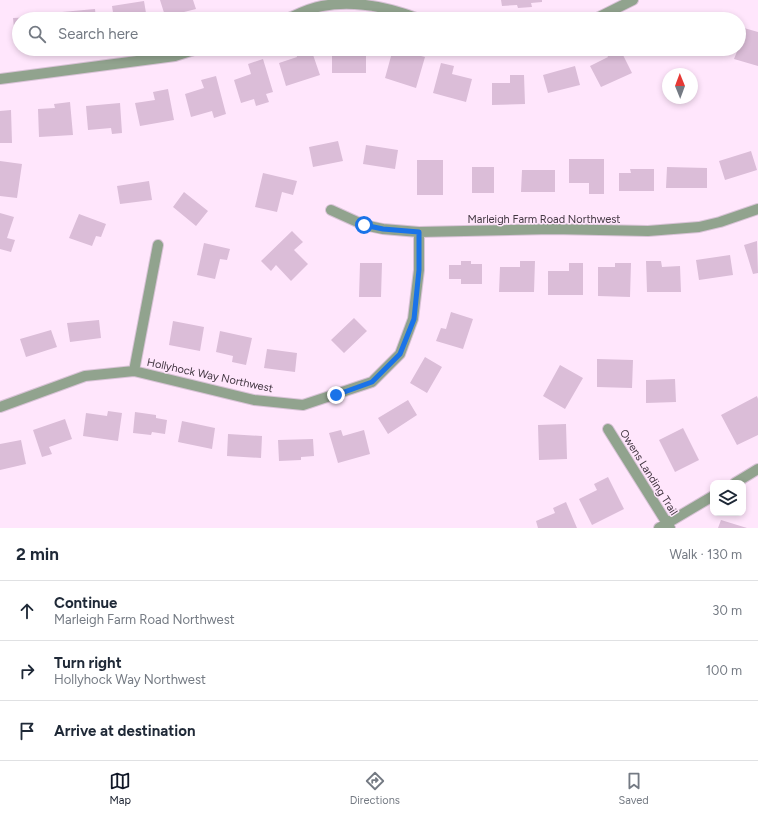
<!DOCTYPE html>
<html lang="en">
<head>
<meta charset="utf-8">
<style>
	body { margin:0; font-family:Figtree,sans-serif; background:#f6f6f7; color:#1f2937 }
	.controls { position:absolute; right:12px; bottom:12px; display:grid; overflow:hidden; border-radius:8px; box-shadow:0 2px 6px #0003 }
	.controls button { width:36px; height:36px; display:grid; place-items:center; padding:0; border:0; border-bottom:1px solid #e0e1e3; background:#fff; color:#1f2937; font:20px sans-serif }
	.compass { position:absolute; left:662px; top:68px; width:36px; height:36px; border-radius:50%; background:#fff; box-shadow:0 2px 6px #0003; rotate:359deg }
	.stop { position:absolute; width:12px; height:12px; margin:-9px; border:3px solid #1a73e8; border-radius:50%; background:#fff }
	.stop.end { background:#1a73e8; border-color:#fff; box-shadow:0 1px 4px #0008 }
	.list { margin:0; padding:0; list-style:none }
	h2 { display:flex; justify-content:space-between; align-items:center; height:52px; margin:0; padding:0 16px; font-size:17px }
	h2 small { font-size:13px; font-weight:400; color:#747a83 }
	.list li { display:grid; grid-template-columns:26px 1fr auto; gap:12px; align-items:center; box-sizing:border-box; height:60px; padding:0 16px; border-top:1px solid #e0e1e3 }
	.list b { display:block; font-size:15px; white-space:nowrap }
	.list p { margin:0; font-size:13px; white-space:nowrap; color:#747a83 }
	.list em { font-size:13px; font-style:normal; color:#747a83 }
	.icon { flex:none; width:22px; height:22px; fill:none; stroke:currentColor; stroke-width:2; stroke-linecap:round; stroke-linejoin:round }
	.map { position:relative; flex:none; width:758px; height:528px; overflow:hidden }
	.search { position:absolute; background:#fff; box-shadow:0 2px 6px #0003; left:12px; right:12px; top:12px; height:44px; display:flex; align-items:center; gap:10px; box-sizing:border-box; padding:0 14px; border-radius:22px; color:#747a83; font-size:15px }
	.sheet { height:232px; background:#fff }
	nav { display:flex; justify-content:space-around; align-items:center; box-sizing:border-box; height:56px; border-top:1px solid #e0e1e3; background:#fff; font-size:11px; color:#747a83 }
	nav a { display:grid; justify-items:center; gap:2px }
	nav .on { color:#111827 }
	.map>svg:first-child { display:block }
	.building { fill:#dbbdd8 }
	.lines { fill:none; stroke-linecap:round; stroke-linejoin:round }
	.street-casing { stroke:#d9c3d7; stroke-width:12 }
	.street { stroke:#91a38e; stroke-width:10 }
	.route { stroke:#1a73e8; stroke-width:5 }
	.labels { text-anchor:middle; stroke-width:3; stroke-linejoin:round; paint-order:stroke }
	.street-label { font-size:11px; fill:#433742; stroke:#ffe6fc }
</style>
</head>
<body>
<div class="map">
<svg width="758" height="528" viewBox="0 0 758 528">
	<rect width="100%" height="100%" fill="#ffe6fc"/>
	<path class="building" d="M160,0H193L196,9L184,12L185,16L176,19H166Z
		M501,0H542V2L531,3L532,7L518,8L517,5L502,6Z
		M144,1L147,19H114L112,6Z
		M95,9L96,19H63L62,12Z
		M35,17V19H19V38H15L13,18Z
		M744,28L758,32V66L734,59L738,49H739V44Z
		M295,49H311L320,75L286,86L279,63L297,57Z
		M332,49H366V73H332Z
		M393,49L425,57L416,88L385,78Z
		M606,49H620L632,73L601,87L590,66L608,57L605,50Z
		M636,49H655L640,56Z
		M263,59L273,92L266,94L269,102L256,106L254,99L241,103L234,80L251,74L248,64Z
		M441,63L454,66L452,74L472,79L466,102L433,93Z
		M575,66L580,85L548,93L543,75Z
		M510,75H524L525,104L492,105V83H510Z
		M216,76L226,114L214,118L212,111L191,117L185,94L204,88L201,80Z
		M168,89L174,120L140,126L135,103L155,100L153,92Z
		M70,102L73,135L39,137L38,109L55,108L54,104Z
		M120,103L122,133L112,134L111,128L88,130L86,106Z
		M11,110L12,143H0V111Z
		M338,141L343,161L313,167L309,147Z
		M366,145L398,150L395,169L363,164Z
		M751,151L757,170L725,180L719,161Z
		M569,159H604V194H589V183H569Z
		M417,160H443V195H417Z
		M0,161L22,164L17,198L0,196Z
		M472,167H494V193H472Z
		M667,167L707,168V188H666Z
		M630,169H654V191H619V173H631Z
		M522,170H555V192H521Z
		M263,173L297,181L293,195L282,192L277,212L255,207Z
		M149,181L152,200L120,204L117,186Z
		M184,192L208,211L196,226L173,207Z
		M0,213L14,217L7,238L15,240L11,252L0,249Z
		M79,214L106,224L101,237L96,236L92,246L69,238Z
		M292,231L303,242L294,250L308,264L291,281L276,265L271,271L261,261Z
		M757,241L758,273L753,274L744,245Z
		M204,243L230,249L227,260L220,259L215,279L197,275Z
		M730,255L733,275L699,280L696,260Z
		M461,261H471V264H482V284H461V279H449V265H461Z
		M520,261H535L534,292H499L500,267H520Z
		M646,261H661L662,267L680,266L681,292H647Z
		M360,263H382L381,297H359Z
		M569,263H583V295H548V271H569Z
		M615,263H631L630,297L598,296V267H615Z
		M451,312L473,319L463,349L436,341L441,328L446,329Z
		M354,318L367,331L344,353L331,340Z
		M99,320L101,338L70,342L67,323Z
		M173,321L204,327L200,351L169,345Z
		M51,330L57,347L26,357L20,339Z
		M220,331L252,338L246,365L232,362L233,356L216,352Z
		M267,349L297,353L295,372L264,368Z
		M425,357L442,367L427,393L410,383Z
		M597,359L633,360L632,388L597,387Z
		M560,365L583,378L565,409L543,396Z
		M675,379L676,402L646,403V380Z
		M757,396L758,399V435L737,445L721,415Z
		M408,400L417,415L388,434L378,418Z
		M108,411L122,413L118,441L83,436L86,413L107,416Z
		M135,412L156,415V418L167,420L165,434L152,432L151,435L133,433Z
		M65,419L72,439L49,447L52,454L42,457L33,430Z
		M182,421L215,428L212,449L178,442Z
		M566,424L567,459L539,460L538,425Z
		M683,428L699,460L675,472L659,440Z
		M341,430L343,436L364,430L370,454L338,463L329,433Z
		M228,434L262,436L261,458L227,456Z
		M313,439L314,456L301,457V460L279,461L278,440Z
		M21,440L26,464L0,470V444Z
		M608,477L624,509L592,525L579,499L597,490L594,484Z
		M566,502L577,528H538L536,521L555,513L553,508Z
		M721,520L747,528H718Z"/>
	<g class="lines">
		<defs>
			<path id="street" d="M287,19C298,14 310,8 322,6C355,0 388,7 419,19
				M595,19L633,0
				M0,79L160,58L175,56L197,49
				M331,210L364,225L383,229L419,232L552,229L648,231L699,227L720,222L758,209
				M134,371L158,245
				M0,407L85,376L134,371L254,400L303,405L372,382L400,354L413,319L419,270V232
				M608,429L670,528
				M735,483L758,469
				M659,528L713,496"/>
		</defs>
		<use href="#street" class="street-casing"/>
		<use href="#street" class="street"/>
	</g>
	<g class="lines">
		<path class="route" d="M336,395L372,382L400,354L414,319L419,270V232L383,229L364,225"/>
	</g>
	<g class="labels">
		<g class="street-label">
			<text x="544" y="223">Marleigh Farm Road Northwest</text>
			<text transform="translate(210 375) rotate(12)" y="4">Hollyhock Way Northwest</text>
			<text transform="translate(649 472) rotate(58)" y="4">Owens Landing Trail</text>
		</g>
	</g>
</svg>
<div class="controls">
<button><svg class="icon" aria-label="layers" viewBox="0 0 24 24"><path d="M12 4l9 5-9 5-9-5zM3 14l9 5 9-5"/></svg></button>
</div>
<svg class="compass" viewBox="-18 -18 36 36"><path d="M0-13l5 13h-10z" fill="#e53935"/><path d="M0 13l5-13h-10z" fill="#747a83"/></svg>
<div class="stop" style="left:364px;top:225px"></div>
<div class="stop end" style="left:336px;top:395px"></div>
<div class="search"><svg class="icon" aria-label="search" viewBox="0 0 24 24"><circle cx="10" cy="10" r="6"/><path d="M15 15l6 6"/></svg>Search here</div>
</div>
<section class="sheet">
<h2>2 min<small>Walk · 130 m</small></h2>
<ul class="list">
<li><svg class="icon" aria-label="ahead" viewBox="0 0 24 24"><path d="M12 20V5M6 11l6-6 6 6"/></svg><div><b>Continue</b><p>Marleigh Farm Road Northwest</p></div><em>30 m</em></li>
<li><svg class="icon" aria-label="right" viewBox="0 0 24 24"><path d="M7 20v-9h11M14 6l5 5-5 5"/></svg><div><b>Turn right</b><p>Hollyhock Way Northwest</p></div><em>100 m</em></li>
<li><svg class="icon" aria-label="arrive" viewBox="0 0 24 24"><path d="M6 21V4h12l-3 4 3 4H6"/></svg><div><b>Arrive at destination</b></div></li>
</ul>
</section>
<nav>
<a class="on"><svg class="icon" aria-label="map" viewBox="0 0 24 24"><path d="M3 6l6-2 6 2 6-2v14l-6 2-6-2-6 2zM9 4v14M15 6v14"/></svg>Map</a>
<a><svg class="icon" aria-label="directions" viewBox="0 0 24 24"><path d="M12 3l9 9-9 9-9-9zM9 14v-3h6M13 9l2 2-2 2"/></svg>Directions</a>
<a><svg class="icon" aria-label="saved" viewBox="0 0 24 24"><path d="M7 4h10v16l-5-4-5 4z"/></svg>Saved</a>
</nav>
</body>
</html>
